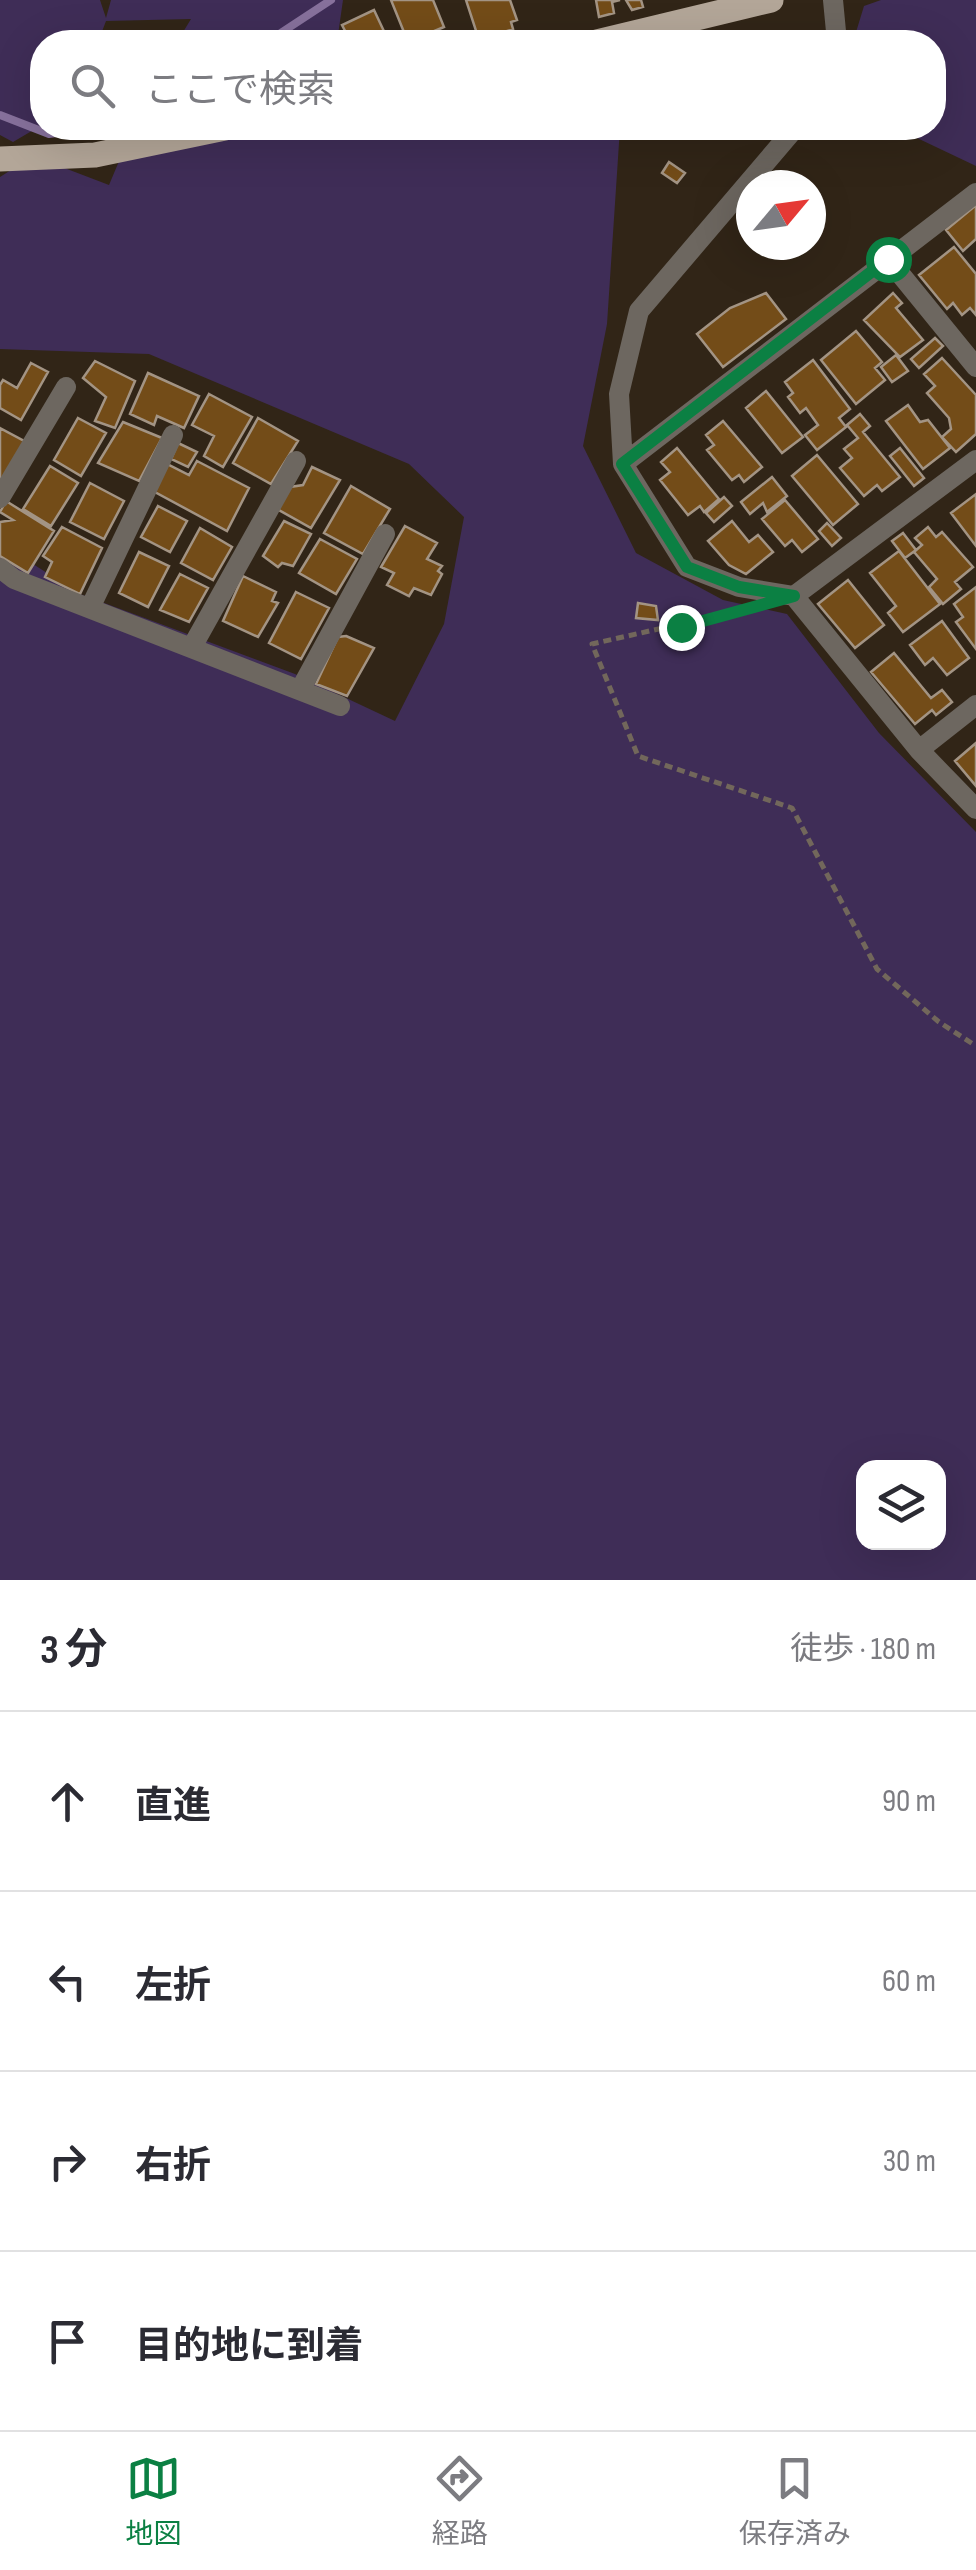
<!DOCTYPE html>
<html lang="ja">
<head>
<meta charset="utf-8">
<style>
	body { margin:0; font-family:"Sofia Sans Condensed","Noto Sans JP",sans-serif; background:#f2f2f3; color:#2b2b33 }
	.controls { position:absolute; right:30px; bottom:30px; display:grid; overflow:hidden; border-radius:20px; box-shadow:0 10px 40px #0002 }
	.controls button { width:90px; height:90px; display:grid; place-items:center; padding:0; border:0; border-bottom:2px solid #e1e1e2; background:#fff; color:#2b2b33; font:50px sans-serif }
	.compass { position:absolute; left:736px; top:170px; width:90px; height:90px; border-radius:50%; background:#fff; box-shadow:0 10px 40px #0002; rotate:61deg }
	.stop { position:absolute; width:30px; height:30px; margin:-22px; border:8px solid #0b8043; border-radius:50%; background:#fff }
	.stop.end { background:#0b8043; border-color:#fff; box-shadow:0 2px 10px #0008 }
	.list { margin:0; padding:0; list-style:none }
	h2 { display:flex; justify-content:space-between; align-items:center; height:130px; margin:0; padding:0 40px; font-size:42px }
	h2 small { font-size:32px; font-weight:400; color:#7c7c81 }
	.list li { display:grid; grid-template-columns:65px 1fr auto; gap:30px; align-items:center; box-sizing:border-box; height:180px; padding:0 40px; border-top:2px solid #e1e1e2 }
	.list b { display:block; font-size:38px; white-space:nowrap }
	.list em { font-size:32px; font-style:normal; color:#7c7c81 }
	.icon { flex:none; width:55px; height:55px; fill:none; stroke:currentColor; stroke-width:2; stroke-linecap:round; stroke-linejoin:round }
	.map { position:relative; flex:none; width:976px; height:1580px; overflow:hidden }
	.search { position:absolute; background:#fff; box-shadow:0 10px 40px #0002; left:30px; right:30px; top:30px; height:110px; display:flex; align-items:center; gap:25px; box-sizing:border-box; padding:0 35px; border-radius:40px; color:#7c7c81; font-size:38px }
	.sheet { height:850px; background:#fff }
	nav { display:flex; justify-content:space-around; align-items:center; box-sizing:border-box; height:140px; border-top:2px solid #e1e1e2; background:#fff; font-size:28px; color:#7c7c81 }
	nav a { display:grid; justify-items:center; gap:5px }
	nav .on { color:#0b8043 }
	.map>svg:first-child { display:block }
	.green { fill:#3f2d57; fill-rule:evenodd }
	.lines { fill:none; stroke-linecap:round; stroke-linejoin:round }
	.stream { stroke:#87719c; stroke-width:8 }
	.building { fill:#734c18; stroke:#a39484; stroke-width:2.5 }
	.path { stroke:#72675b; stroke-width:5; stroke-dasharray:8 5; stroke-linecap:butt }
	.street { stroke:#6d6760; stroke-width:20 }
	.primary { stroke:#b3a698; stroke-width:25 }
	.route { stroke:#0b8043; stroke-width:12 }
</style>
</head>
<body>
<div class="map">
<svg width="976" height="1580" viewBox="0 0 976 1580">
	<rect width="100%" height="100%" fill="#312517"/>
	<path class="green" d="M0,0H100L106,18L111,0H343L337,42H177L191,19L106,21L98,42H42V125L13,142L0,135Z
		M881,0H976V166L896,128H934V42H853L864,6Z
		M133,128H620L607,324L583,446L636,553L723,600L787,614L879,733L976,832V1580H0V543L80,594L295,674L395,721L444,624L464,517L409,464L149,354L0,349V177L33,156L109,185ZM864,1468H938V1542H864Z"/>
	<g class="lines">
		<path class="stream" d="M267,42L331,0
			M0,115L49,134L91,128"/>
	</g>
	<path class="building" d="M391,0H433L444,27L408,42Z
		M466,0H510L517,20L511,22L513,29L479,40Z
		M596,0H620L612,2L614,13L599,17Z
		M626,0H641L643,7L632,10Z
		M374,10L389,42H351L342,25Z
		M669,162L685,173L677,183L662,173Z
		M976,205V239L963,251L946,230Z
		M954,247L976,274V315L970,308L962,315L953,303L947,309L919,275Z
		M766,293L786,319L723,367L697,334L730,308Z
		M893,293L902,303L896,308L923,340L900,357L864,320Z
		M856,331L882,362L875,368L885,380L856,404L821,360Z
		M935,338L943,346L919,368L911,359Z
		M896,355L908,371L892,382L881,367Z
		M942,358L976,395V434L956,452L942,437L951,429L949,418L927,393L935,386L924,374Z
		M813,360L850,409L839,418L846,427L817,450L805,435L818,425L806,408L800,413L788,397L793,393L785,382Z
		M95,361L135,381L115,428L95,421L106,397L83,378Z
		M31,363L48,372L21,420L0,408V385L3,380L17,388Z
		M148,373L199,396L184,428L157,416L154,425L130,414Z
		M766,391L803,437L782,453L746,408Z
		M209,394L252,417L223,467L204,456L214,436L192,425Z
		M908,405L920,422L928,420L950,448L923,469L886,421Z
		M860,414L870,426L863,432L900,477L882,491L877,485L864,496L840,468L852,458L844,449L858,438L847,425Z
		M78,418L106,433L81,476L54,460Z
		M258,418L298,441L271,484L233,463Z
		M723,421L762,467L744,482L739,475L732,480L707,450L714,445L706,435Z
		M123,422L162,438L139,481L98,463Z
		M0,428L26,442L0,483Z
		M178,443L197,452L188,467L171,459Z
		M677,448L719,499L704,512L700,506L688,515L660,480L670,472L661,462Z
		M900,448L924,478L914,486L890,456Z
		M817,455L858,504L833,525L792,476Z
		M197,461L249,488L227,531L153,491L167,464L189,475Z
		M50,466L78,483L51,526L23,509Z
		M312,467L340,480L311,528L277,509L290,487L303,485Z
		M772,477L787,496L767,512L763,503L750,514L741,502Z
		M90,483L124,501L104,539L70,522Z
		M351,486L390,509L363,554L324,533Z
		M976,494V546L951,513Z
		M724,497L732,506L714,522L706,513Z
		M785,500L818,539L802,552L792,540L785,546L762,519Z
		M6,501L54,531L28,573L0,556V522L13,520L0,512Z
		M158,506L187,521L170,552L141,537Z
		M284,521L311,534L293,566L282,563L278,567L263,556Z
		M732,521L749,542L758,535L773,552L746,574L729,565L708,541Z
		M827,523L841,538L832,546L819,531Z
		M405,526L437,543L427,559L442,566L438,571L442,574L431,595L414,588L409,596L387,585L394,573L381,567Z
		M62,527L102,548L80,594L45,577L52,562L43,556Z
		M928,527L936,537L942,532L973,567L955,582L961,589L943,604L929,587L937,579L914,552L922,545L915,538Z
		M200,528L232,547L213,580L181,563Z
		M903,533L916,550L905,558L892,541Z
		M320,539L357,559L336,594L299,573Z
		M899,551L940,604L903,632L888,613L896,606L870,573Z
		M139,552L169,566L148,607L119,593Z
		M180,574L208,588L189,622L160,610Z
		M243,576L276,592L272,601L278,603L258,637L223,621Z
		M848,580L884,625L855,648L818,604Z
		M976,587V649L956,622L963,617L954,604Z
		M296,592L329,608L301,659L269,643Z
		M638,603L656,606L658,620L636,618Z
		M942,621L969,658L947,675L933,658L925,665L910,645Z
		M346,636L374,648L347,696L316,684L338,637Z
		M894,653L931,698L942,690L952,702L936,715L932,710L915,724L871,672Z
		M976,743V786L955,761Z"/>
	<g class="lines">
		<path class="path" d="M738,611L592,644L638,756L792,808L877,969L939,1022L976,1046"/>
		<path class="street" d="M833,0L837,42
			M795,128L639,311L619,394L623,464L687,567L739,587L794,596L919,750L976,809
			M888,259L976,367
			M623,464L976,193
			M0,498L66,387
			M0,568L14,579L340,706
			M794,596L976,460
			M90,608L173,435
			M192,647L296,461
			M300,690L385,534
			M919,750L976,705"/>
		<path class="primary" d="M597,42L771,0
			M0,159L95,155L225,128"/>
	</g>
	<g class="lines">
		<path class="route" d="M681,627L794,596L739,587L687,567L622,464L888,259"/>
	</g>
</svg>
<div class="controls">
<button><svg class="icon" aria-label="layers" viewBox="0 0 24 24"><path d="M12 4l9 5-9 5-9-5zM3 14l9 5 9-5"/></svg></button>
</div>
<svg class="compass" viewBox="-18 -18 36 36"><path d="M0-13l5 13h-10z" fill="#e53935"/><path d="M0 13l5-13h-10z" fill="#7c7c81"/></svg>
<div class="stop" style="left:888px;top:259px"></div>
<div class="stop end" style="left:681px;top:627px"></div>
<div class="search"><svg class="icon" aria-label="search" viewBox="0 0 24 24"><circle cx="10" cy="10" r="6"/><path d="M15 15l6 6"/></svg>ここで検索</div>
</div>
<section class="sheet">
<h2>3 分<small>徒歩 · 180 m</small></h2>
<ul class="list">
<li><svg class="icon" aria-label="ahead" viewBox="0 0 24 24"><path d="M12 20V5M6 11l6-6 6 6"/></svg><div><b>直進</b></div><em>90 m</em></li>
<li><svg class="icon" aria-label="left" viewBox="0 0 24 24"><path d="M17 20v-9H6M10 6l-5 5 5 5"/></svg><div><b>左折</b></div><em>60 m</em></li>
<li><svg class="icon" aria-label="right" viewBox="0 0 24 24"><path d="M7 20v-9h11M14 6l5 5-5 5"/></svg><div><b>右折</b></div><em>30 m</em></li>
<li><svg class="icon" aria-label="arrive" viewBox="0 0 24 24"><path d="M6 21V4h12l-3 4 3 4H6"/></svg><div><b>目的地に到着</b></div></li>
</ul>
</section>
<nav>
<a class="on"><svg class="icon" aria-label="map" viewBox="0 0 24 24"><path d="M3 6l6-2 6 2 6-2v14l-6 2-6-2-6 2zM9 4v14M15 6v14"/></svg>地図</a>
<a><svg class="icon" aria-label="directions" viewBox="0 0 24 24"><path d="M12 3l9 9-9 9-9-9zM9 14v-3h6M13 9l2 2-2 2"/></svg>経路</a>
<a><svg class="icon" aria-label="saved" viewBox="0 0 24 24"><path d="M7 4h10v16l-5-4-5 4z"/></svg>保存済み</a>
</nav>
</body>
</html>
